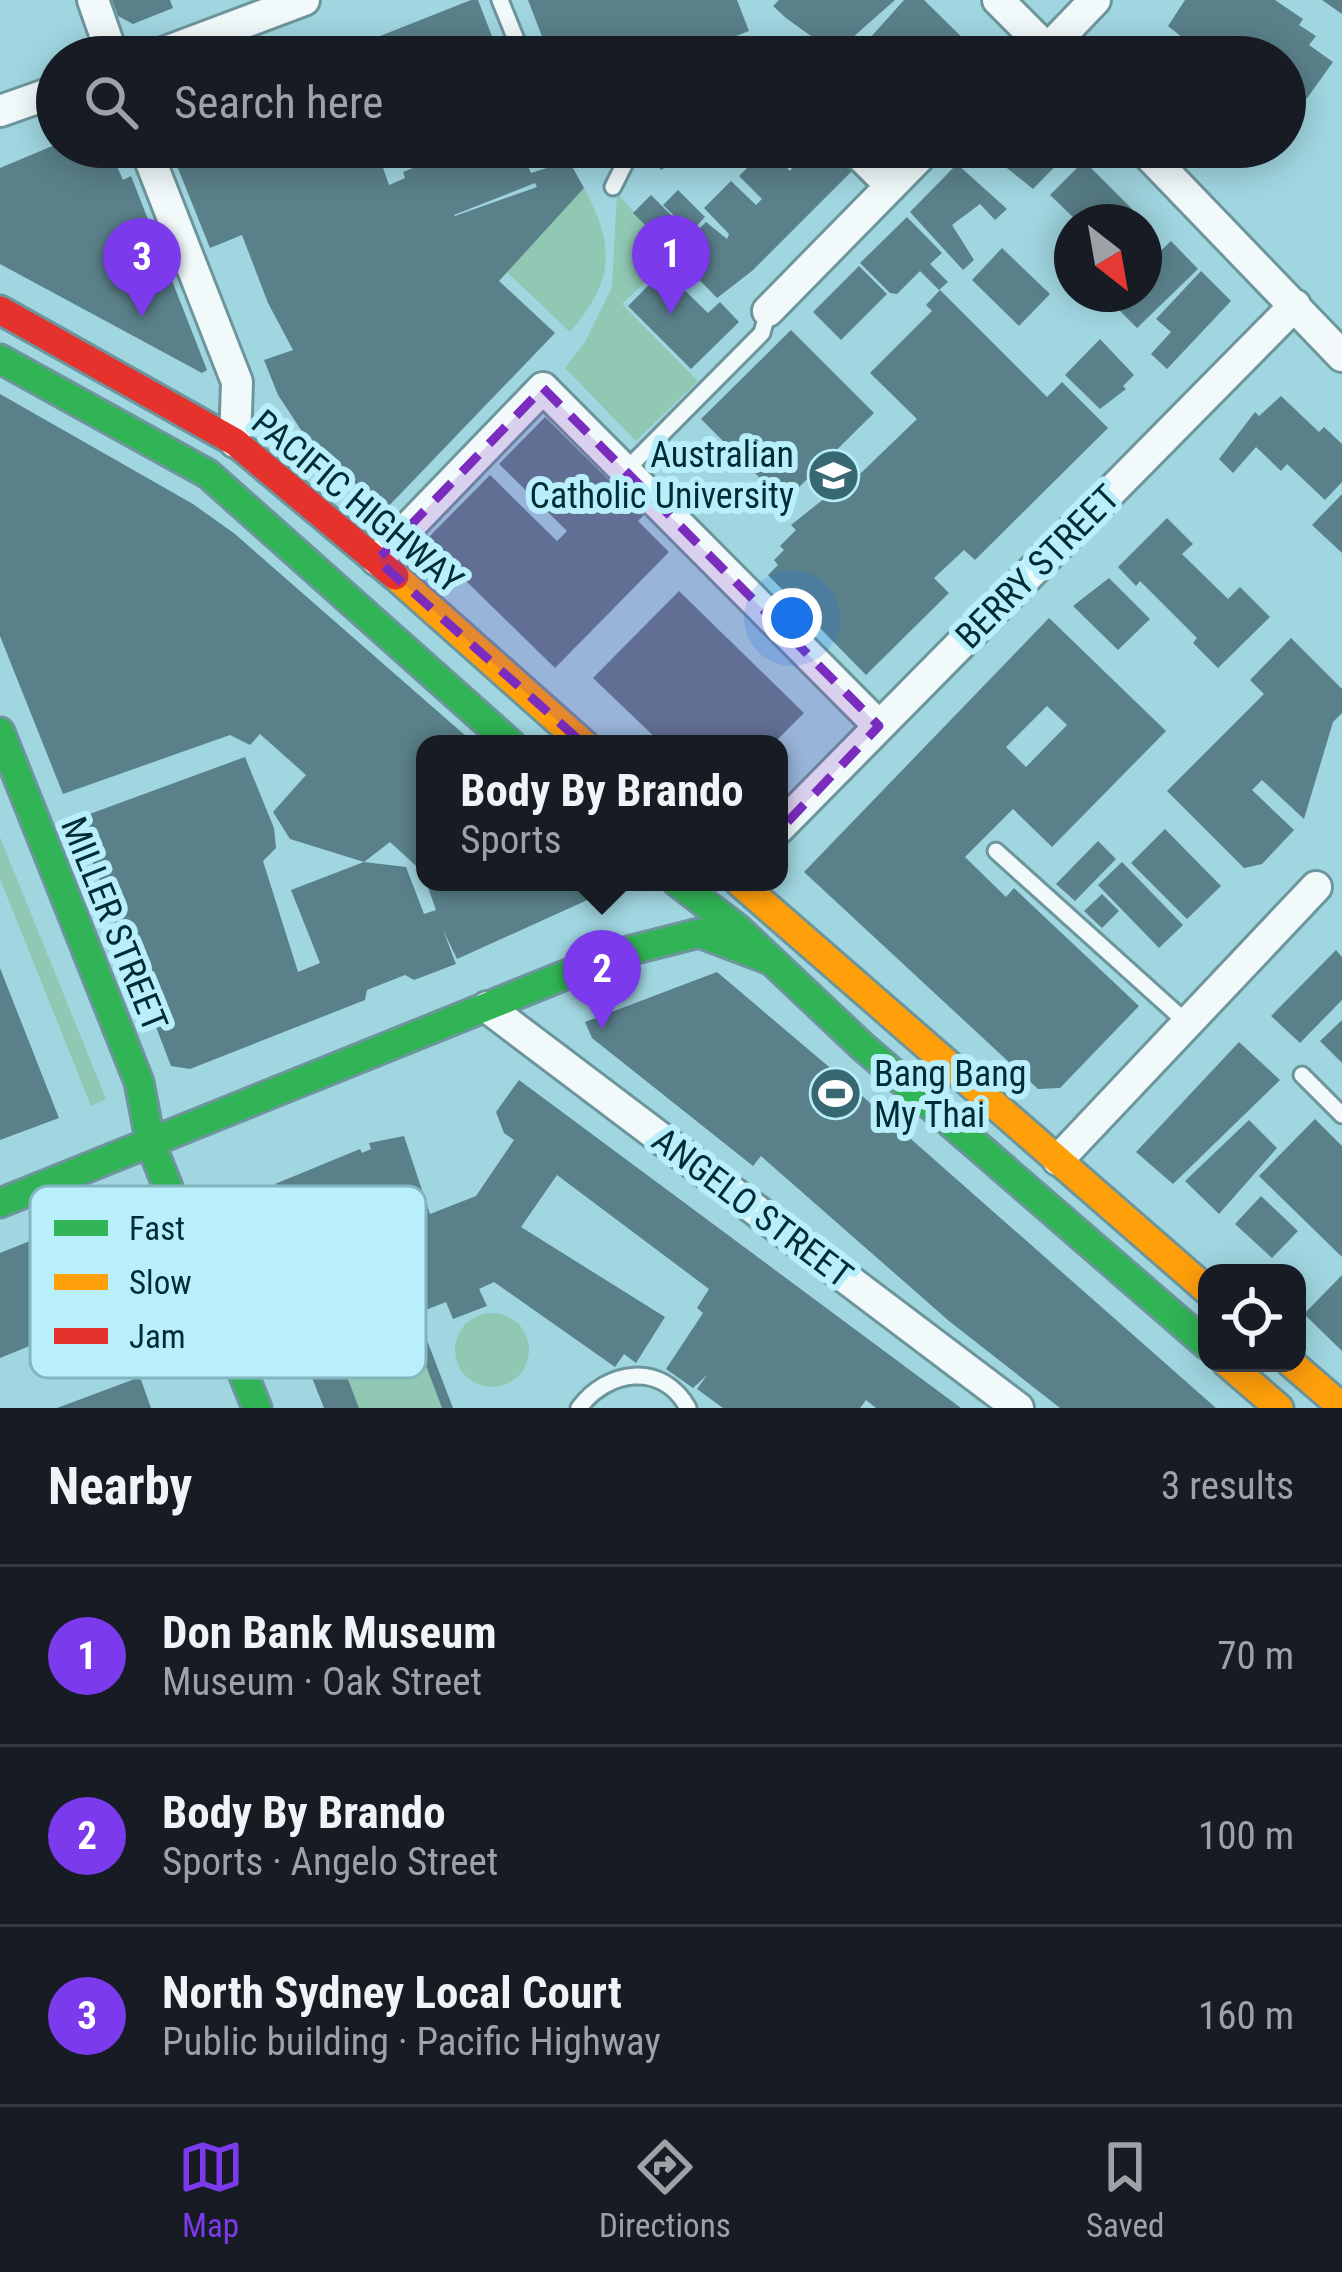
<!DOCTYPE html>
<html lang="en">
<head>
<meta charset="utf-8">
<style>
	body { margin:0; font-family:"Roboto Condensed",sans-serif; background:#242831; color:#f1f3f6 }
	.controls { position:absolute; right:36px; bottom:36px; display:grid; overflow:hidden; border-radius:24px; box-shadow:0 6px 30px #0003 }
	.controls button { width:108px; height:108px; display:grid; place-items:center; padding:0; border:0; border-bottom:3px solid #363941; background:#171b24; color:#f1f3f6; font:60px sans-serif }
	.compass { position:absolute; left:1054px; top:204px; width:108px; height:108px; border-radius:50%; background:#171b24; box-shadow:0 6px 30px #0003; rotate:149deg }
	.you { position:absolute; left:792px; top:618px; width:42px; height:42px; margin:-30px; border:9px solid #fff; border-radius:50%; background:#1a73e8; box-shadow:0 0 0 18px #1a73e833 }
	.badge { display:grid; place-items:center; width:78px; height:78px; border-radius:50%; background:#7c3aed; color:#fff; font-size:39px; font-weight:700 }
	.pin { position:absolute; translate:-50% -99px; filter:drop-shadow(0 3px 6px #0008) }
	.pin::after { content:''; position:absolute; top:63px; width:42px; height:36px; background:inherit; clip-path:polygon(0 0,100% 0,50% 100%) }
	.popup { position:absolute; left:416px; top:735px; width:372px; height:156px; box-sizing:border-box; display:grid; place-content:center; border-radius:24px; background:#171b24; filter:drop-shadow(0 3px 9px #0005); font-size:39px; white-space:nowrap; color:#9ea1a6 }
	.popup b { font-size:45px; color:#f1f3f6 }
	.popup::after { content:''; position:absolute; left:50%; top:100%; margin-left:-24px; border:24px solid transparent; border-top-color:#171b24 }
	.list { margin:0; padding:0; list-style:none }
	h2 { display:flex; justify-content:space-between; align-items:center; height:156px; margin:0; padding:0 48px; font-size:51px }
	h2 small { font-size:39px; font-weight:400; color:#9ea1a6 }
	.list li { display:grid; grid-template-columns:78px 1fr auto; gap:36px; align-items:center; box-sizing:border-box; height:180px; padding:0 48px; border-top:3px solid #363941 }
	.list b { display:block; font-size:45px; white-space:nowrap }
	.list p { margin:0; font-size:39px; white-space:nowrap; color:#9ea1a6 }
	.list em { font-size:39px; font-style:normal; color:#9ea1a6 }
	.icon { flex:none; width:66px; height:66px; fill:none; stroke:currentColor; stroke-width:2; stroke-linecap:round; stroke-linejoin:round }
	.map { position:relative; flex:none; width:1342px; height:1408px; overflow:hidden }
	.search { position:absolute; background:#171b24; box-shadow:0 6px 30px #0003; left:36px; right:36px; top:36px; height:132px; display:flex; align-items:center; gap:30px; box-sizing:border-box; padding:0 42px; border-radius:66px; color:#9ea1a6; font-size:45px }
	.sheet { height:696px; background:#171b24 }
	nav { display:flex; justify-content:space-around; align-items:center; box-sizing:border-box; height:168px; border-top:3px solid #363941; background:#171b24; font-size:33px; color:#9ea1a6 }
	nav a { display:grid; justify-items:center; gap:6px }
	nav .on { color:#7c3aed }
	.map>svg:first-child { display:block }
	.green { fill:#90c8b3 }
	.building { fill:#5a808a; fill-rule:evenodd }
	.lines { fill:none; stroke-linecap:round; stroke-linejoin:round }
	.lane-casing { stroke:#6d959c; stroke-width:21 }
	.street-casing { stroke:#6d959c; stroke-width:36 }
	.fast-casing { stroke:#6d959c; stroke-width:33 }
	.slow-casing { stroke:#6d959c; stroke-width:33 }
	.jam-casing { stroke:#6d959c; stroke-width:33 }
	.lane { stroke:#f1f9fa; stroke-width:15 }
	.street { stroke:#f1f9fa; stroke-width:30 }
	.fast { stroke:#30b455; stroke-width:27 }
	.slow { stroke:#ff9f0a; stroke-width:27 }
	.jam { stroke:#e5322d; stroke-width:27 }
	.marked { fill:#7b2cbf; fill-opacity:0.2; stroke:#7b2cbf; stroke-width:9; stroke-dasharray:24 15; stroke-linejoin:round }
	.labels { text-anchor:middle; stroke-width:12; stroke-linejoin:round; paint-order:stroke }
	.poi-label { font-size:36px; fill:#002d35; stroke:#b8effa; text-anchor:end }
	.street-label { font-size:36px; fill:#002d35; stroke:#b8effa }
	.key { fill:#b8effa; stroke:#81b5bf; stroke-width:3 }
	.key-label { font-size:33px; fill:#002d35 }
</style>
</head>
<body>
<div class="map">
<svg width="1342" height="1408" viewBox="0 0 1342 1408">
	<rect width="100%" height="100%" fill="#a0d6e0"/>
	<path class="green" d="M584,188C616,247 614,281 570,332L506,271Z
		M617,193L666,249L657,261L661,267L622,304L698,381L636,441L565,368L585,342L612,287Z
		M0,837L106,1099L91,1106L0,879Z
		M455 1350a37 37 0 1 1 74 0a37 37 0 1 1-74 0Z
		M414,1334L442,1408H359L341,1361Z"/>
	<path class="building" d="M112,0H170L173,8L133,24L118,16Z
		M471,0H478L500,57H327Z
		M528,0H737L749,31L681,57H550Z
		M779,0H895L852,38L856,41L840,57L786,18L773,6Z
		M904,0H924L978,53L910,57L912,49L903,57H853Z
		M1185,0H1275L1303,19L1299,25L1316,36L1309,45L1333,62L1285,129V57H1207L1168,26Z
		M1322,0H1342V14Z
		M57,144L125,147L129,156L115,162L123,180L131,176L207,370L202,373L0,264V168Z
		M181,147H428L382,165L389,185L405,178L403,172L465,147H520L531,173L569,161L584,188L499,281L555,333L384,511L303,433L278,395L264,360L293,350L268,303L242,235L210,248L171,151ZM535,183L537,187L455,216L454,215Z
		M647,147H666L675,161L661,170Z
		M745,147H766L790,171L793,167L772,147H828L852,171L752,271L717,298L683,263L701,246L692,236L706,222L727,239L729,234L704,208L731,181L756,205L762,199L739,176L752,163L740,151Z
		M989,147H1074L1033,189L992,156Z
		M1084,161L1132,209L1119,222H1078L1050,195Z
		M957,164L1007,209L995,220L980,204L952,225L974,260L963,270L910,212Z
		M678,190L705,217L691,232L663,205Z
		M651,195L682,226L664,244L633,213Z
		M907,217L942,253L930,264L948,282L939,290L920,271L897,294L890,293L860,263Z
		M1171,241L1198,269L1137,328L1109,300L1116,294H1144V267Z
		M1002,248L1050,294L1019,326L972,280Z
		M859,266L887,294L841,340L813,312Z
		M664,270L708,313L720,302L739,322L691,369L628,306Z
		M1201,271L1231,301L1167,369L1151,354L1171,332L1156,319Z
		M940,290L1047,397L1062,382L1108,428L975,560L964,550L934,578L949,593L866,675L768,575L778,565L774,560L784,550L780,546L796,530L791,525L830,494L834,499L917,419L870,373L932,311L926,305Z
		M791,330L874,413L784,502L701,419Z
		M1100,339L1134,375L1123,386L1126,389L1100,409L1065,375Z
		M0,394L193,504L235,534L475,744H425V874L390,842L364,862L406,867L424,914L436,910L426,882H627L457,959L443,930L456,964L414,980L405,975L367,990L365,1000L190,1069L171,1066L76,819L245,757L274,828L276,848L263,861L298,972L320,963L291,890L364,862L290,839L273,812L306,775L260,734L250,745L230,735L63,794L0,636Z
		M1281,396L1319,432L1324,427L1342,444V482L1325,500L1287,464L1281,471L1256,447L1233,473L1219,459L1255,412L1259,416Z
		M545,417L644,515L638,521L669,552L555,668L425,541L490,475L557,541L567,531L499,464Z
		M1342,494V553L1312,525Z
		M1167,518L1193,544L1182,554L1228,599L1240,587L1270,617L1218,668L1193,643L1197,638L1140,581L1136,586L1118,567Z
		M1109,578L1150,619L1118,650L1073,606Z
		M679,591L804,713L773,744H662L593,678Z
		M1049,618L1166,731L1052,847L1013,809L965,857L1006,897L1014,888L1139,1006L1060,1088L1038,1089L804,872ZM1047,706L1067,725L1026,767L1006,747Z
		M1291,638L1342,689V713L1333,722L1304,819L1262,780L1252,790L1294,830L1262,864L1244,868L1167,791L1264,694L1250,680Z
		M1165,829L1221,886L1187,919L1131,863Z
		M1098,841L1116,859L1075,901L1056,884Z
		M1122,862L1183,925L1159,948L1098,885Z
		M1102,894L1119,911L1102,928L1084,911Z
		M1336,950L1342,957V1000L1300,1043L1271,1016Z
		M0,968L59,1118L0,1140Z
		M717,972L835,1072L1216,1408H1060L949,1321L761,1156L753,1166L592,1038L585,1022Z
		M1342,1020V1063L1320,1041Z
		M1239,1042L1280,1080L1173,1184L1136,1152Z
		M519,1080L961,1408H876L866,1400L860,1408H723L697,1389L707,1375L693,1388L666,1369L703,1313L697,1308L709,1289L557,1175L521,1227L665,1317L636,1363L624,1354L615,1367L494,1282L479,1289L487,1306L453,1319L446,1302L423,1311L426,1316L338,1350L330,1330L301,1341L253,1220L285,1206L275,1184L360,1149L362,1153L371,1149L369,1143L404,1136L430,1214L476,1196L514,1140L504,1133L496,1112Z
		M1315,1119L1342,1146V1257L1259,1176Z
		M1249,1120L1277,1148L1219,1214L1185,1181Z
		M1261,1196L1298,1231L1272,1258L1235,1224Z
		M118,1200L130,1203L168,1304L114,1325L73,1216Z
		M65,1227L101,1317L0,1358V1253Z
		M1342,1275V1351L1304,1314Z
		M420,1322L453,1408H442L414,1334L341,1361L359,1408H324L307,1365Z
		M140,1377L151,1408H57Z"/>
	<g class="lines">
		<defs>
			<path id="lane" d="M500,0L523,57
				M613,187L633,147
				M626,470L762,333L768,311
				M996,851L1186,1022
				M1302,1075L1342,1115
				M579,1408C607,1370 662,1361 688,1408"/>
			<path id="street" d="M93,0L113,57
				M998,0L1055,57
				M1048,49L1095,0
				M761,55L763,57
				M152,57L304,0
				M0,111L57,91
				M145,147L237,382L235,442
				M852,147L891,186
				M1141,147L1342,356
				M768,311L929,147
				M377,560L543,388L879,726
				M779,828L1295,305
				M487,1007L1018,1408
				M1058,1160L1316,887"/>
			<path id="fast" d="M0,359L208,474L511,744
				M0,732L139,1082L151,1145L257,1408
				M677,882L737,928L862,1046L1207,1345
				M0,1203L620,953L699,933L770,960"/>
			<path id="slow" d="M395,576L584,744
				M739,882L1207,1290
				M1227,1363L1279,1408
				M1291,1363L1342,1407"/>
			<path id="jam" d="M0,310L235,442L395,576"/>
		</defs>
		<use href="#lane" class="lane-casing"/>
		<use href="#street" class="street-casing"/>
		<use href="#fast" class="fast-casing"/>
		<use href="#slow" class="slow-casing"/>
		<use href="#jam" class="jam-casing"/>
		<use href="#lane" class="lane"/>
		<use href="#street" class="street"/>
		<use href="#fast" class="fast"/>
		<use href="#slow" class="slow"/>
		<use href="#jam" class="jam"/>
	</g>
	<path class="marked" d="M543,388L879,726L734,878L377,560Z"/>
	<defs>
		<symbol id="university-disc" viewBox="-11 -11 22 22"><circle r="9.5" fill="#386871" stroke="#b8effa"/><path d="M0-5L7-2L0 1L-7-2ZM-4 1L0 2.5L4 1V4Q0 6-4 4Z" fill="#fff"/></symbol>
		<symbol id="stadium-disc" viewBox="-11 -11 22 22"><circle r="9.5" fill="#386871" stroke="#b8effa"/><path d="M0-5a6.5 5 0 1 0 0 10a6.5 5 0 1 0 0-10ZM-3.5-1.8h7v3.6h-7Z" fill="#fff"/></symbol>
	</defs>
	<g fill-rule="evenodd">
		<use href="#university-disc" x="804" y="446" width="59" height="59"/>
		<use href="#stadium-disc" x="806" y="1064" width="59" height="59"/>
	</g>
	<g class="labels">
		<g class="poi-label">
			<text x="794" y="467">Australian<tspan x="794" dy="41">Catholic University</tspan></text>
			<text x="874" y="1086" text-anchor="start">Bang Bang<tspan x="874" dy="41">My Thai</tspan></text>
		</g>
		<g class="street-label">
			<text transform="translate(358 501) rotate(40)" y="13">PACIFIC HIGHWAY</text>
			<text transform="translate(1037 566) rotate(-45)" y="13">BERRY STREET</text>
			<text transform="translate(115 924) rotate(68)" y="13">MILLER STREET</text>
			<text transform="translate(753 1207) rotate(37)" y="13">ANGELO STREET</text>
		</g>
	</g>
	<rect x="30" y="1186" width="396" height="192" rx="18" class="key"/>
	<rect x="54" y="1220" width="54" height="16" fill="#30b455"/>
	<rect x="54" y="1274" width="54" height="16" fill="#ff9f0a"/>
	<rect x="54" y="1328" width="54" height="16" fill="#e5322d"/>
	<g class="key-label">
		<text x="129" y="1240">Fast</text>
		<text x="129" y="1294">Slow</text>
		<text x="129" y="1348">Jam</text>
	</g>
</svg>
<div class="controls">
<button><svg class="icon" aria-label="locate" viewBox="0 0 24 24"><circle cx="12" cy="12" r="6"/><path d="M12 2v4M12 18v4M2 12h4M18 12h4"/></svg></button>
</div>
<svg class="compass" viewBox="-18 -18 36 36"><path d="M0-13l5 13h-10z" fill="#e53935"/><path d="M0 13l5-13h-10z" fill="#9ea1a6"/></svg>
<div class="you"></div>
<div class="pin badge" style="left:671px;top:314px">1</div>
<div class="pin badge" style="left:602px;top:1029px">2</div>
<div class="popup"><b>Body By Brando</b>Sports</div>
<div class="pin badge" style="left:142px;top:317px">3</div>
<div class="search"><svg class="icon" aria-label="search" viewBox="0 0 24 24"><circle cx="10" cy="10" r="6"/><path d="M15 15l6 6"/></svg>Search here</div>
</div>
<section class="sheet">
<h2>Nearby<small>3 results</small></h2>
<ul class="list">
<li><span class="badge">1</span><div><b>Don Bank Museum</b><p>Museum · Oak Street</p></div><em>70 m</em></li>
<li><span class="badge">2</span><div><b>Body By Brando</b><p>Sports · Angelo Street</p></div><em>100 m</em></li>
<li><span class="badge">3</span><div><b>North Sydney Local Court</b><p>Public building · Pacific Highway</p></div><em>160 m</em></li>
</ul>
</section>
<nav>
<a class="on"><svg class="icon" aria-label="map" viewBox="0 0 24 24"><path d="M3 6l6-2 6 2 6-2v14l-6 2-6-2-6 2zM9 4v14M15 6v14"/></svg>Map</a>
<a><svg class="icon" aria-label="directions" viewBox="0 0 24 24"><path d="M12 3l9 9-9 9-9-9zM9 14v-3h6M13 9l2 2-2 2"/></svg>Directions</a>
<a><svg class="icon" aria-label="saved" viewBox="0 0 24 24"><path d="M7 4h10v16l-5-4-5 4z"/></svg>Saved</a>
</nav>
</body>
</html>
